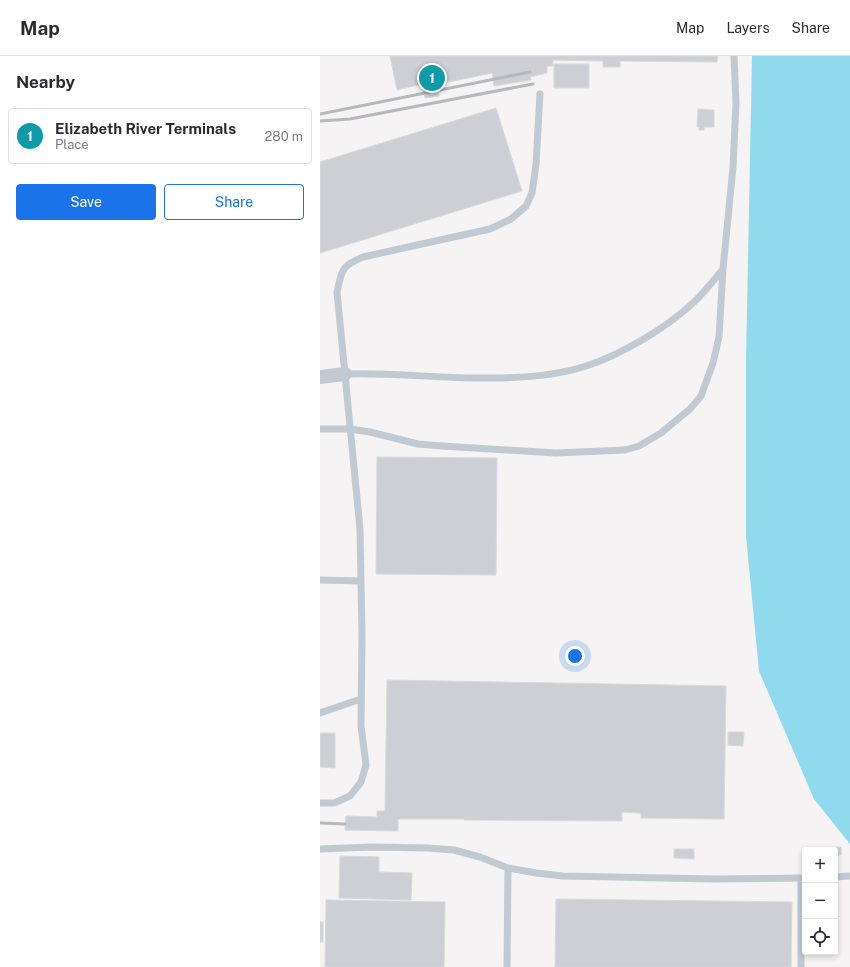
<!DOCTYPE html>
<html lang="en">
<head>
<meta charset="utf-8">
<style>
	body { margin:0; font-family:"Public Sans",sans-serif; background:#f7f7f7; color:#2b2b33 }
	.controls { position:absolute; right:12px; bottom:12px; display:grid; overflow:hidden; border-radius:4px; box-shadow:0 2px 6px #0003 }
	.controls button { width:36px; height:36px; display:grid; place-items:center; padding:0; border:0; border-bottom:1px solid #e1e1e2; background:#fff; color:#2b2b33; font:20px sans-serif }
	.you { position:absolute; left:255px; top:600px; width:14px; height:14px; margin:-10px; border:3px solid #fff; border-radius:50%; background:#1a73e8; box-shadow:0 0 0 6px #1a73e833 }
	.badge { display:grid; place-items:center; width:26px; height:26px; border-radius:50%; background:#1a73e8; color:#fff; font-size:13px; font-weight:700 }
	.pin { position:absolute; translate:-50% -50%; border:2px solid #fff; box-shadow:0 1px 4px #0006 }
	.list { margin:0; padding:0; list-style:none }
	h2 { display:flex; justify-content:space-between; align-items:center; height:52px; margin:0; padding:0 16px; font-size:17px }
	h2 small { font-size:13px; font-weight:400; color:#7c7c81 }
	.list li { display:grid; grid-template-columns:26px 1fr auto; gap:12px; align-items:center; box-sizing:border-box; height:56px; margin:0 8px 8px; padding:0 8px; border:1px solid #e1e1e2; border-radius:4px }
	.list b { display:block; font-size:15px; white-space:nowrap }
	.list p { margin:0; font-size:13px; white-space:nowrap; color:#7c7c81 }
	.list em { font-size:13px; font-style:normal; color:#7c7c81 }
	.actions { display:flex; gap:8px; padding:12px 16px }
	.actions a { flex:1; padding:9px 0; border:1px solid #1a73e8; border-radius:4px; text-align:center; font-size:14px; color:#1a73e8 }
	.actions .main { background:#1a73e8; color:#fff }
	.icon { flex:none; width:22px; height:22px; fill:none; stroke:currentColor; stroke-width:2; stroke-linecap:round; stroke-linejoin:round }
	.map { position:relative; flex:none; width:530px; height:911px; overflow:hidden }
	header { display:flex; align-items:center; gap:24px; box-sizing:border-box; height:56px; padding:0 20px; background:#fff; border-bottom:1px solid #e1e1e2 }
	header strong { font-size:19px }
	nav { display:flex; gap:22px; margin-inline-start:auto; font-size:14px }
	main { display:flex }
	aside { flex:1; background:#fff }
	.map>svg:first-child { display:block }
	.water { fill:#90daee }
	.building { fill:#cdcfd5; stroke:#d7d9de }
	.lines { fill:none; stroke-linecap:round; stroke-linejoin:round }
	.service { stroke:#c1cad2; stroke-width:7 }
	.minor { stroke:#c1cad2; stroke-width:14 }
	.rail { stroke:#b5b8bd; stroke-width:3 }
</style>
</head>
<body>
<header>
<strong>Map</strong>
<nav><a>Map</a><a>Layers</a><a>Share</a></nav>
</header>
<main>
<aside>
<h2>Nearby<small></small></h2>
<ul class="list">
<li><span class="badge" style="background:#0f9aa8">1</span><div><b>Elizabeth River Terminals</b><p>Place</p></div><em>280 m</em></li>
</ul>
<div class="actions"><a class="main">Save</a><a>Share</a></div>
</aside>
<div class="map">
<svg width="530" height="911" viewBox="0 0 530 911">
	<rect width="100%" height="100%" fill="#f5f3f3"/>
	<path class="water" d="M432,0H530V788L494,743L439,615L426,480V305Z"/>
	<path class="building" d="M70,0H398L397,6L300,5V11H283V5L233,4V10H227V17L210,21L211,24L174,30L172,17L129,26V24L117,25L119,40L105,42L102,28L77,34Z
		M234,8H269V32H234Z
		M176,52L202,135L0,197V106Z
		M378,53L394,54V71H384V74H379V71H377Z
		M57,401L177,402L176,519L56,518Z
		M67,624L406,630L404,763L321,762V757L302,756V765L144,764V763H78V775L25,774L26,760L57,761V755H65Z
		M408,676H424L423,690L408,689Z
		M0,677H15V712L0,711Z
		M521,791V799H515V794H507V792Z
		M354,793H374V803L354,802Z
		M20,800L59,801V816L92,817L91,844L19,842Z
		M236,843L472,846L471,911H235Z
		M6,844L125,846L124,911H5Z
		M0,866H3V886H0Z"/>
	<g class="lines">
		<path class="service" d="M25,318C73,316 122,323 170,322C202,322 236,320 266,310C301,299 346,272 373,247C384,237 393,225 403,213
			M0,373H30L50,376L98,388L122,390L236,397L305,394L319,390L341,377L370,353L381,340L393,307L399,281L403,213L413,111L416,47L414,0
			M0,524L41,525
			M0,657L41,643
			M0,747H14L30,740L41,726L46,709L41,670L42,579L40,473L17,236C22,214 21,210 43,201L170,173L191,163L206,150L212,137L216,108L220,38
			M0,793L51,791L108,792L134,794L160,801L188,812L216,817L243,820L395,823L485,822
			M515,821L530,820
			M187,911L188,812
			M481,911V823"/>
		<path class="minor" d="M0,321L25,318"/>
		<path class="rail" d="M0,58L210,16
			M0,65L30,63L213,28
			M0,767L25,768"/>
	</g>
</svg>
<div class="controls">
<button>+</button>
<button>−</button>
<button><svg class="icon" aria-label="locate" viewBox="0 0 24 24"><circle cx="12" cy="12" r="6"/><path d="M12 2v4M12 18v4M2 12h4M18 12h4"/></svg></button>
</div>
<div class="you"></div>
<div class="pin badge" style="left:112px;top:22px;background:#0f9aa8">1</div>
</div>
</main>
</body>
</html>
